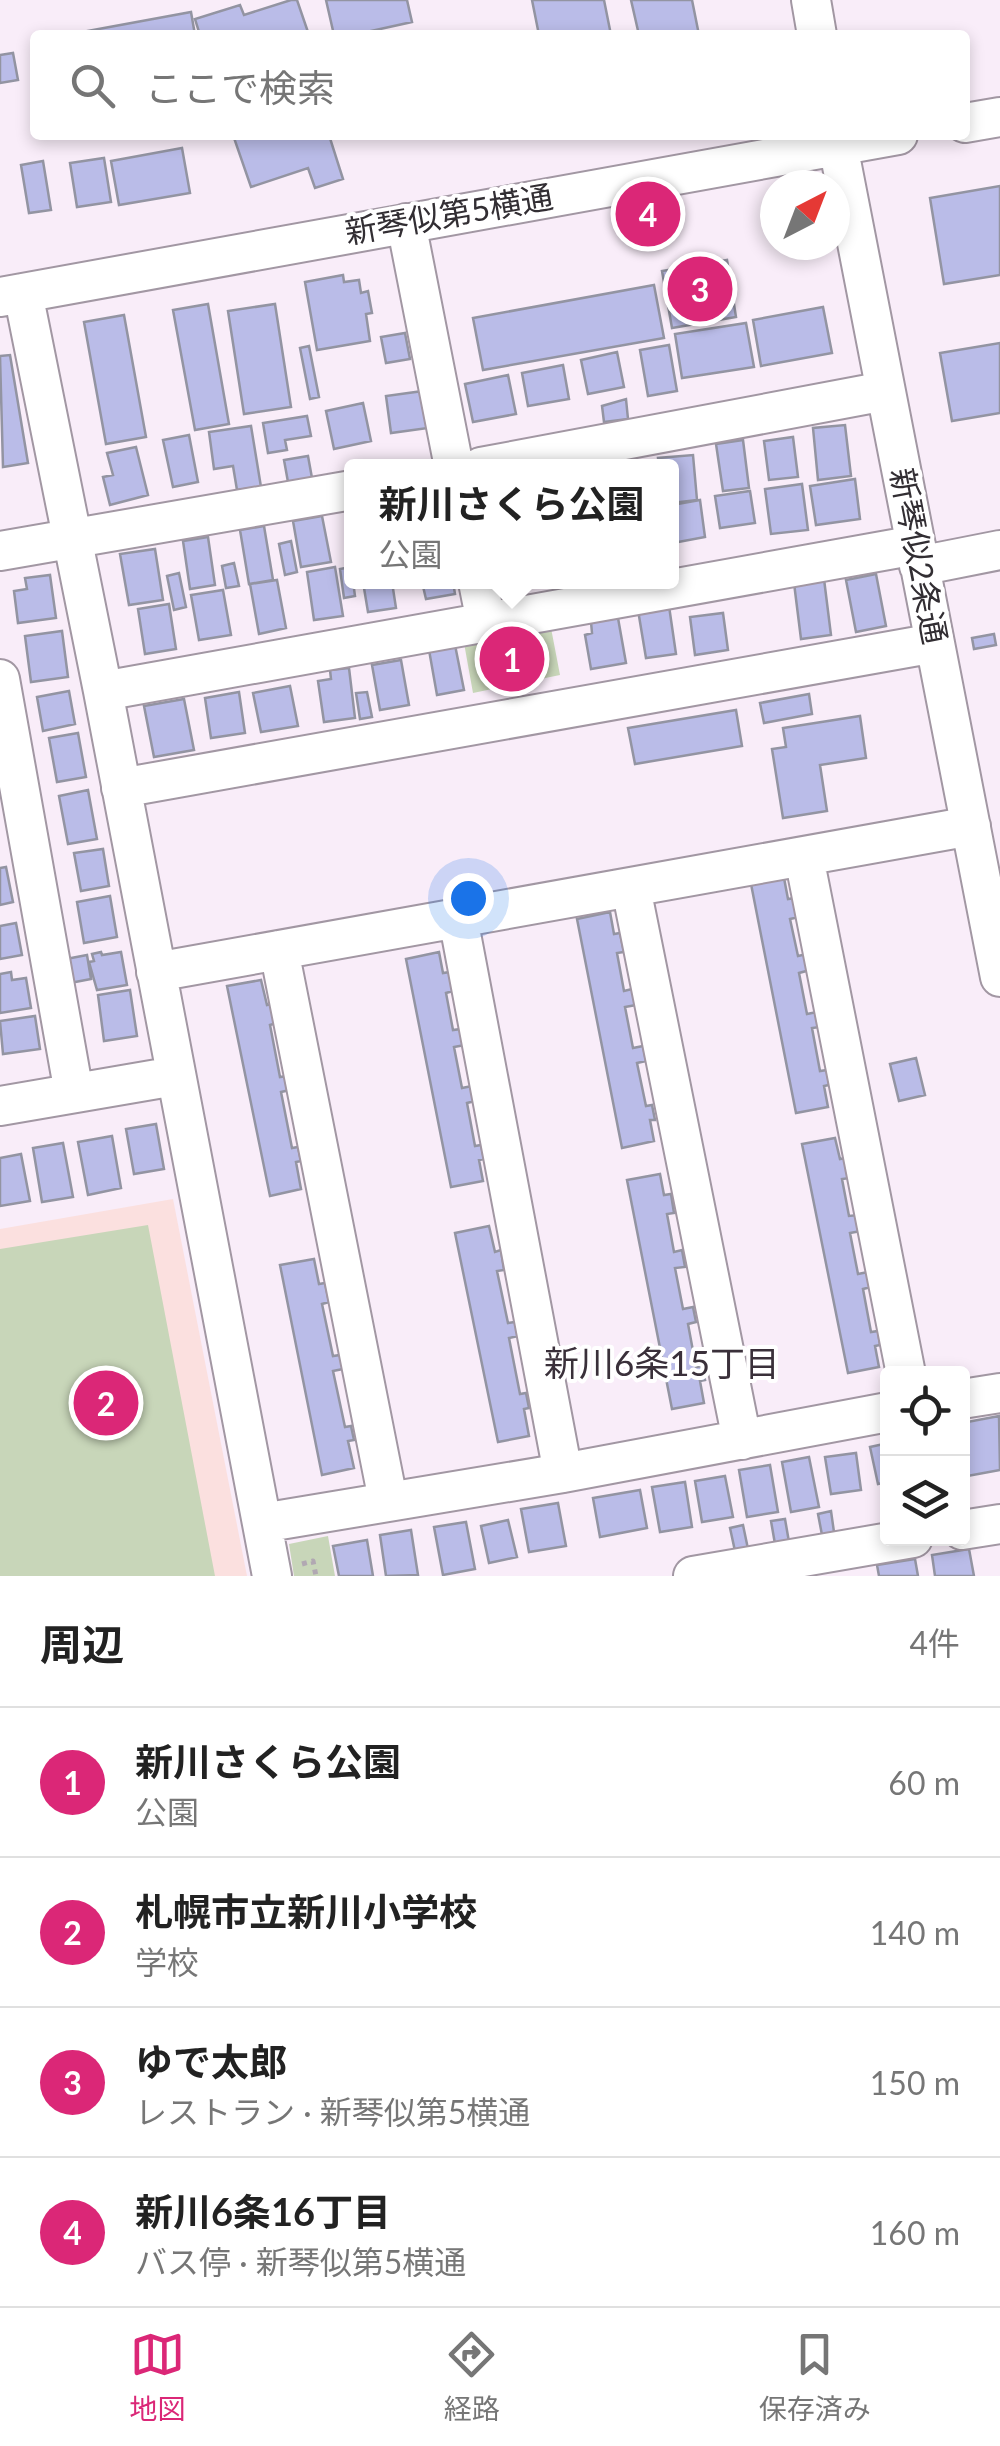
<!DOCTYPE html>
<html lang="ja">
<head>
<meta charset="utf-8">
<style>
	body { margin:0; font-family:Lato,"Noto Sans JP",sans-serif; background:#f6f6f6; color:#222 }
	.controls { position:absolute; right:30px; bottom:30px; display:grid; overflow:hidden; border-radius:10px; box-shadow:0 5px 15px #0003 }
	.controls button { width:90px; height:90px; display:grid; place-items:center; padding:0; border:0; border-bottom:2px solid #e0e0e0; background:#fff; color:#222; font:50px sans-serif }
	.compass { position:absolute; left:760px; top:170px; width:90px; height:90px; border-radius:50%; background:#fff; box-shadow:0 5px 15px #0003; rotate:42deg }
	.you { position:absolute; left:468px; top:898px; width:35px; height:35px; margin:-25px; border:8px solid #fff; border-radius:50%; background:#1a73e8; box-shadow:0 0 0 15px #1a73e833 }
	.badge { display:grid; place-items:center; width:65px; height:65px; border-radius:50%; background:#db2777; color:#fff; font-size:32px; font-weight:700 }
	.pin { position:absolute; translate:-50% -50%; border:5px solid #fff; box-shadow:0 2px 10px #0006 }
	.popup { position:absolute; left:344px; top:459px; width:335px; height:130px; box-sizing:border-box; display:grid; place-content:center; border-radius:10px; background:#fff; filter:drop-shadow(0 2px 8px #0005); font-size:32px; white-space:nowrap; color:#767676 }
	.popup b { font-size:38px; color:#222 }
	.popup::after { content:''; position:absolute; left:50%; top:100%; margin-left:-20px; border:20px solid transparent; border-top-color:#fff }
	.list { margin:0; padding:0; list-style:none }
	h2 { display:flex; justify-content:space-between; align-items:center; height:130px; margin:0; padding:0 40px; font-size:42px }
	h2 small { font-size:32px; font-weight:400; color:#767676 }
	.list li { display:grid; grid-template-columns:65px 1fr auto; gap:30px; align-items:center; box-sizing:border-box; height:150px; padding:0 40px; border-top:2px solid #e0e0e0 }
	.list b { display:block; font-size:38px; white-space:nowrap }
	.list p { margin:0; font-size:32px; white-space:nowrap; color:#767676 }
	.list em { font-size:32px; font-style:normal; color:#767676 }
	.icon { flex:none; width:55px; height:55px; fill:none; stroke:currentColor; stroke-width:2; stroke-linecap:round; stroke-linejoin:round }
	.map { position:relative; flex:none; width:1000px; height:1576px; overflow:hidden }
	.search { position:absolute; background:#fff; box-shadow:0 5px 15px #0003; left:30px; right:30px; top:30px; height:110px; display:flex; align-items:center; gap:25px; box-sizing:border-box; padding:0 35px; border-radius:10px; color:#767676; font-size:38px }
	.sheet { height:730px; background:#fff }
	nav { display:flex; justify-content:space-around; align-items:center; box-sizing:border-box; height:140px; border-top:2px solid #e0e0e0; background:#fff; font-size:28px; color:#767676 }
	nav a { display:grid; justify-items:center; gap:5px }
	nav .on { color:#db2777 }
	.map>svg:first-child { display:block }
	.education { fill:#fbe0df }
	.green { fill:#c8d6b9 }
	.building { fill:#babce8; stroke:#9394a2; stroke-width:2.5 }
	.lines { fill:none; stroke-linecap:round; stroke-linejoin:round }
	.minor-casing { stroke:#a297a3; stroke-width:42 }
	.path { stroke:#b1a8b2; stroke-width:5; stroke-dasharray:5 5; stroke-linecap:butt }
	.minor { stroke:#fff; stroke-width:38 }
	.labels { text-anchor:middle; stroke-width:8; stroke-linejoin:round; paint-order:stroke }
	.street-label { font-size:32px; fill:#322e33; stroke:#fff }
	.neighbourhood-label { font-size:35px; fill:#3a303a; stroke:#fff }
</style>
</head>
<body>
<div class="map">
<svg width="1000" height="1576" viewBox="0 0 1000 1576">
	<rect width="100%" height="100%" fill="#f9edf9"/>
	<path class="education" d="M173,1199L247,1576H0V1229Z"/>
	<path class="green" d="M551,628L560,675L473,693L464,643Z
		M148,1225L215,1576H0V1249Z
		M328,1536L335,1576H294L289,1544Z"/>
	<path class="building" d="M291,0H297L309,35H200L195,19L240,5L244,15Z
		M326,0H407L412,22L353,35H334Z
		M532,0H604L611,35H539Z
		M631,0H692L699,35H639Z
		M191,12L195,35H66Z
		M13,53L18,80L0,83V55Z
		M233,135H329L343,179L315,188L308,168L251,187Z
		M182,148L190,193L119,205L111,161Z
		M104,158L111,202L77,207L70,163Z
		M43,161L51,210L29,213L21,165Z
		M1000,186V275L944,284L930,198Z
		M727,260L736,317L672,328L662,271Z
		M343,275L344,282L359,280L361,293L368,291L372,313L366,314L370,341L317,350L305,282Z
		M654,285L664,338L483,370L473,318Z
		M208,304L229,424L195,430L173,310Z
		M275,304L291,407L244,414L228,311Z
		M823,307L832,353L761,366L753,320Z
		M124,315L146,437L106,444L84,322Z
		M746,323L754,367L682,378L675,334Z
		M405,333L410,359L386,363L381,337Z
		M1000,343V413L952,421L940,353Z
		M669,345L677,391L648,396L640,350Z
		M309,346L319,397L310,399L300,348Z
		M617,352L624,387L588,394L581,360Z
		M10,355L28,463L3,467L0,356Z
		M563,365L569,399L528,406L522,373Z
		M508,375L516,414L473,422L465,384Z
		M423,391L428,428L391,433L386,396Z
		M626,399L628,419L604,422L602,406Z
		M363,403L371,441L334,449L326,411Z
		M307,416L311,436L285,440L287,450L268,453L263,423Z
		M845,425L851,476L818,480L813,428Z
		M251,426L261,487L237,490L233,466L214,469L209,432Z
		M189,435L198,482L173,487L163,440Z
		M793,437L798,477L769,480L764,441Z
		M743,440L749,488L723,491L716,444Z
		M136,447L148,495L110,505L103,477L113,475L107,453Z
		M693,455L697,500L672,503V467H659L658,458Z
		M308,456L312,478L288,482L284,460Z
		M855,479L860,519L816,525L810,486Z
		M802,484L808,530L771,534L765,489Z
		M750,491L755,523L720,528L715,496Z
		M700,500L705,537L673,543L672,505Z
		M322,516L331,562L301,567L293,521Z
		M264,526L273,580L249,584L240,530Z
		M208,537L215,585L190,589L183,541Z
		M291,541L297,572L285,575L279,544Z
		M155,549L163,600L129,605L120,554Z
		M234,563L239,586L226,588L222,566Z
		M335,567L343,616L314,620L307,572Z
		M351,567L355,596L344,598L340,569Z
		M179,573L186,607L174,610L167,576Z
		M876,574L886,626L856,632L846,580Z
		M50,575L56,618L18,623L14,591L27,589L25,578Z
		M824,579L831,635L801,639L794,583Z
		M277,580L286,628L259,634L250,584Z
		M363,582H392L396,608L368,612Z
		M422,582H453L455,594L426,599Z
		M223,590L231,635L199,640L191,595Z
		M169,604L176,649L145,654L138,609Z
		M669,606L676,654L646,658L638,610Z
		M723,613L728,650L695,655L690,617Z
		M618,618L626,663L591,669L585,635L592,633L591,622Z
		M62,631L68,677L31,682L25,636Z
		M994,634L996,645L974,649L972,638Z
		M455,645L464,690L437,695L429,650Z
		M401,660L409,705L380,710L372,665Z
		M349,668L355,718L324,722L318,681L331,679L330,670Z
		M290,686L298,726L261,732L253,693Z
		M69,691L75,724L43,731L37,697Z
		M239,692L245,733L211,738L205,698Z
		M367,692L372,717L360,719L356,693Z
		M809,694L812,714L764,723L760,703Z
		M184,699L194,750L154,757L144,706Z
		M736,710L742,746L635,764L628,728Z
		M860,716L866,758L820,765L827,811L783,818L772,749L786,747L783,728Z
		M78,733L86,777L57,782L49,738Z
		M88,790L97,839L68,844L59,796Z
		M103,849L109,886L81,891L74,853Z
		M6,867L13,902L0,905V868Z
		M784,878L788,899L795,898L799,917L790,919L798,956L807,954L810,970L799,973L807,1014L817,1012L820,1027L812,1028L820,1071L827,1070L829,1085L824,1086L828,1107L796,1113L751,884Z
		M110,896L117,937L84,943L77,902Z
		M610,912L614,934L620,933L624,952L617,953L624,991L632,989L636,1005L625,1007L633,1048L643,1046L646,1061L637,1063L646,1106L652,1105L655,1120H650L654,1141L622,1148L577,919Z
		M16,923L22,955L0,959V926Z
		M101,952L102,955L121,952L127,985L97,990L89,962L94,961L92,954Z
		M439,952L443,973L450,972L453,991L446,993L453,1030L461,1029L465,1045L454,1047L462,1088L472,1086L475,1101L467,1103L475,1146L481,1145L484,1159L479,1160L483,1181L451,1187L406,959Z
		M87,955L91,979L70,983L66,959Z
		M11,972L12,980L26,978L31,1008L0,1013V974Z
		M261,980L267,1005L272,1004L277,1023L270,1025L280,1077L287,1076L290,1090L281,1092L292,1148L298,1147L301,1161L296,1162L301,1189L270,1196L227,986Z
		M130,990L137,1036L104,1041L98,995Z
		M35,1016L40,1049L3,1054L0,1021Z
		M916,1058L925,1095L899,1101L890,1064Z
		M156,1124L164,1169L134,1174L126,1129Z
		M112,1136L121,1188L88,1195L78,1142Z
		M835,1138L840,1159L846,1158L850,1178L842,1179L849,1216L858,1215L861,1231L850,1233L858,1274L868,1272L871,1287L863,1289L871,1332L878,1331L880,1345L875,1346L879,1367L848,1373L802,1144Z
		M63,1143L73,1197L42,1202L33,1148Z
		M21,1154L30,1201L0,1206V1158Z
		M660,1174L664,1195L671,1194L674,1213L667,1214L674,1252L682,1250L685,1267L675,1268L683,1309L693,1307L696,1322L688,1324L696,1367L702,1366L705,1380L700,1381L704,1403L672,1409L627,1180Z
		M489,1226L495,1252L501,1250L504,1270L497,1271L508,1323L515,1322L518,1336L509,1338L520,1394L526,1393L529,1408L524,1409L529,1436L498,1442L455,1233Z
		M314,1259L319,1284L325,1283L329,1302L322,1304L333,1356L340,1355L343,1369L333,1371L345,1427L351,1426L354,1440L348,1441L354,1468L322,1475L280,1265Z
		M999,1416L1000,1470L962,1477V1423Z
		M888,1443V1482L878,1484L870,1447Z
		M856,1453L861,1490L831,1494L825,1457Z
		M809,1457L819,1507L791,1512L782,1462Z
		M770,1465L778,1512L747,1517L739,1470Z
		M725,1476L733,1517L702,1522L695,1481Z
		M685,1482L692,1527L660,1532L652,1487Z
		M640,1490L647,1528L600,1537L593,1498Z
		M558,1503L566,1546L529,1552L521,1509Z
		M831,1511L834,1532L822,1535L818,1514Z
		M785,1519L789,1542L775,1544L771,1521Z
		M508,1520L517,1557L489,1563L481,1526Z
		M466,1522L475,1569L443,1575L434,1527Z
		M743,1525L748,1549L735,1551L730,1528Z
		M411,1530L418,1575L386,1576L380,1535Z
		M367,1540L373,1576H339L333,1546Z
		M969,1549L974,1576H935L932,1555Z
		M915,1559L918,1576H879L877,1565Z"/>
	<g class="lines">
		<defs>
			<path id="minor" d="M811,0L817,35
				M965,123L1000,117
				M836,135L1000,977
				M406,223L454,467
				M23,293L103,691L272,1576
				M0,297L898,135
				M481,467L885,391
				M0,551L352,490
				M919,566L1000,550
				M478,582L486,622
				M0,679L74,1093
				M103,691L916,545
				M121,788L935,643
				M804,857L906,1374
				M631,888L742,1440
				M458,918L563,1473
				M279,950L388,1500
				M156,972L971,826
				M0,1106L175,1076
				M962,1399L1000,1393
				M262,1523L563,1473L888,1412
				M962,1530L1000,1524
				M693,1576L913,1538"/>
		</defs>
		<use href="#minor" class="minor-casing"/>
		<path class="path" d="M302,1564L313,1561L316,1576"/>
		<use href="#minor" class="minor"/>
	</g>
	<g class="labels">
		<g class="street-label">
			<text transform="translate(449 215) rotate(-10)" y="11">新琴似第5横通</text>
			<text transform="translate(918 556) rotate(79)" y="11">新琴似2条通</text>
		</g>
		<g class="neighbourhood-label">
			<text x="662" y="1376">新川6条15丁目</text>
		</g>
	</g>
</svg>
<div class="controls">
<button><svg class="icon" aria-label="locate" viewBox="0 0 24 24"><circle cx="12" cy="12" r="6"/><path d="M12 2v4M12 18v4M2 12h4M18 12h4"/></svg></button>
<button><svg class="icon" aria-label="layers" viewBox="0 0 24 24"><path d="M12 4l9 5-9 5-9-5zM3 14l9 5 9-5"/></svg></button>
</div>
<svg class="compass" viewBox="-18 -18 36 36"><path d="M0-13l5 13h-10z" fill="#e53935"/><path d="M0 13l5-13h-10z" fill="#767676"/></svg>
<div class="you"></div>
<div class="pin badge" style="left:512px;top:659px">1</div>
<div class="popup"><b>新川さくら公園</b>公園</div>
<div class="pin badge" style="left:106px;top:1403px">2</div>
<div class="pin badge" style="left:700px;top:289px">3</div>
<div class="pin badge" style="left:648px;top:214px">4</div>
<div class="search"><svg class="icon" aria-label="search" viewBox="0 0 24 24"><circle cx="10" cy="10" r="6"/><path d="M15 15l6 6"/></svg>ここで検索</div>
</div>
<section class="sheet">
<h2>周辺<small>4件</small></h2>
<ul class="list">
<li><span class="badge">1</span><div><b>新川さくら公園</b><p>公園</p></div><em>60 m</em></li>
<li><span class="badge">2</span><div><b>札幌市立新川小学校</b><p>学校</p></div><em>140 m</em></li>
<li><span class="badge">3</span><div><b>ゆで太郎</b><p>レストラン · 新琴似第5横通</p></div><em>150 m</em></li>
<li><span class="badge">4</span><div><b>新川6条16丁目</b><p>バス停 · 新琴似第5横通</p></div><em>160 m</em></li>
</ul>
</section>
<nav>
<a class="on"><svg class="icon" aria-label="map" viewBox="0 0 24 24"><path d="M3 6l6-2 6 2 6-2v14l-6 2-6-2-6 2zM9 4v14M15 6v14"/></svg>地図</a>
<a><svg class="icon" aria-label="directions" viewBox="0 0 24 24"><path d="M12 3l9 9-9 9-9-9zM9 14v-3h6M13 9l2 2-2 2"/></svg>経路</a>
<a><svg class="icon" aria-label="saved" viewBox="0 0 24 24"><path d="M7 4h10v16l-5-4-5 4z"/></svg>保存済み</a>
</nav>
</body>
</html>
